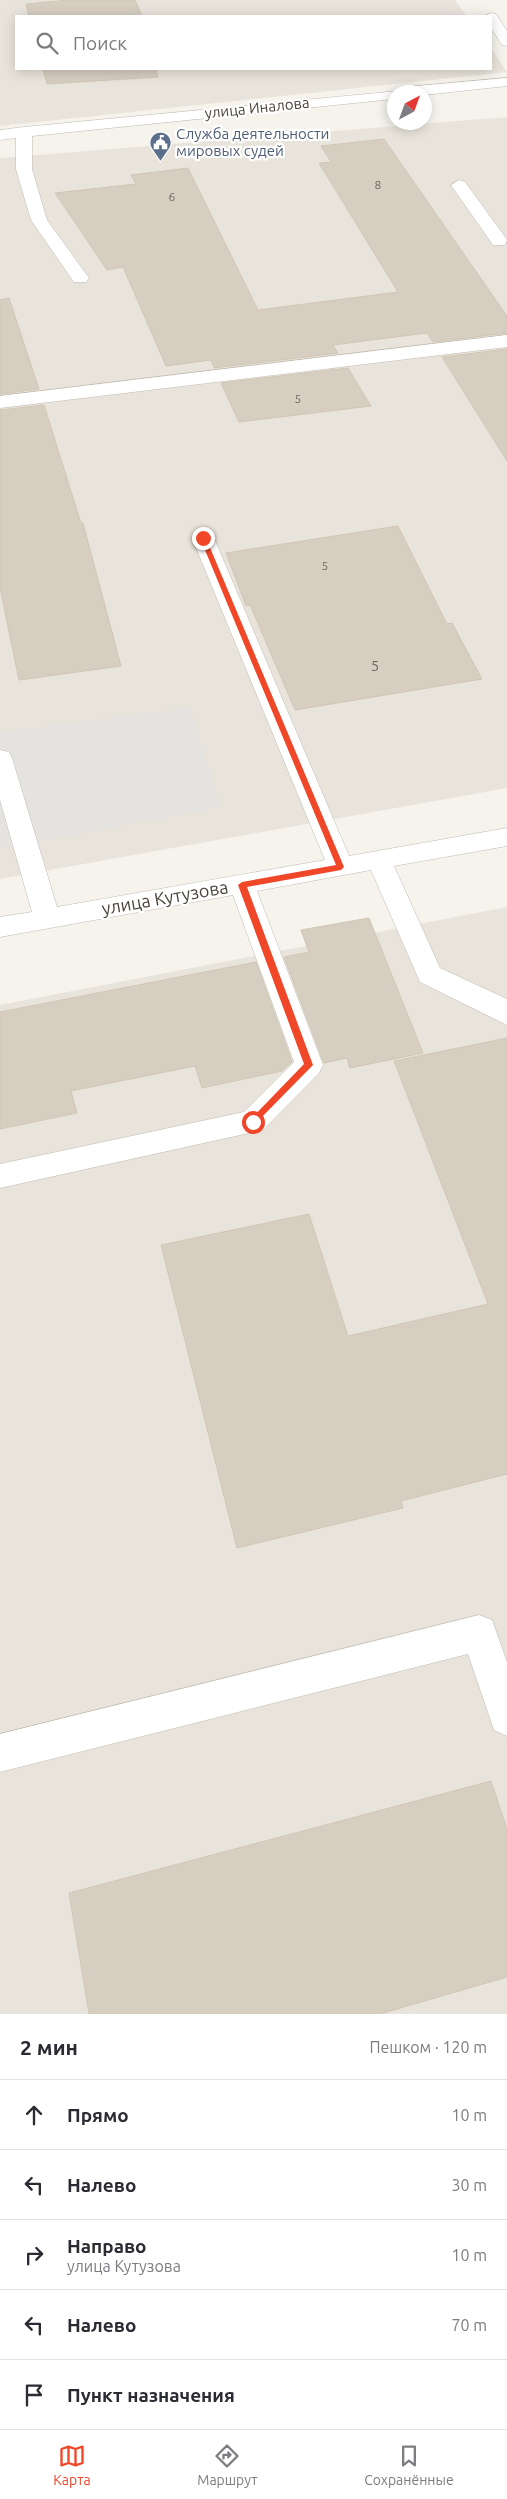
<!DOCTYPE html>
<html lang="ru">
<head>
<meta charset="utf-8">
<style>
	body { margin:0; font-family:Ubuntu,sans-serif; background:#f7f7f7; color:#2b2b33 }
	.compass { position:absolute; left:387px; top:85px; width:45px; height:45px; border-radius:50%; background:#fff; box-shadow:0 2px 12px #0003; rotate:41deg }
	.stop { position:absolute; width:15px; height:15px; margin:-11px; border:4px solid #f04729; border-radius:50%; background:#fff }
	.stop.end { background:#f04729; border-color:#fff; box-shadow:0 1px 5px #0008 }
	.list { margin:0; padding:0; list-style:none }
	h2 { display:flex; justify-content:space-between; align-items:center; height:65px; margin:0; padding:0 20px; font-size:21px }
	h2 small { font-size:16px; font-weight:400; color:#7c7c81 }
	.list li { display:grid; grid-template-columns:32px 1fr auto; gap:15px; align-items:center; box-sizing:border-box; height:70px; padding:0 20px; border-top:1px solid #e1e1e2 }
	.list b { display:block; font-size:19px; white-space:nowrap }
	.list p { margin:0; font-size:16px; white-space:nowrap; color:#7c7c81 }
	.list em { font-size:16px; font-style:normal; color:#7c7c81 }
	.icon { flex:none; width:28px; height:28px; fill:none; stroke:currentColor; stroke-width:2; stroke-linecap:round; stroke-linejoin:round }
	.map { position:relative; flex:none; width:507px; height:2014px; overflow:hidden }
	.search { position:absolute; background:#fff; box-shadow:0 2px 12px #0003; left:15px; right:15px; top:15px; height:55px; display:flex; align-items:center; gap:12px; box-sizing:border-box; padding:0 18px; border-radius:0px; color:#7c7c81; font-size:19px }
	.sheet { height:415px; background:#fff }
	nav { display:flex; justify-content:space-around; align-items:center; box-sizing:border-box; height:70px; border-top:1px solid #e1e1e2; background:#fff; font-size:14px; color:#7c7c81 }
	nav a { display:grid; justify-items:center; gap:2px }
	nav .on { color:#f04729 }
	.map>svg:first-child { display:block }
	.residential { fill:#e9e4db }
	.parking { fill:#e5e3e0 }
	.building { fill:#d7cec2; stroke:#d1c6b5 }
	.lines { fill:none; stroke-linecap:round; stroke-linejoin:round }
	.minor-casing { stroke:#c1baaf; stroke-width:1 }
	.minor { fill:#fff; fill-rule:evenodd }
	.route { fill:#f04729 }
	.labels { text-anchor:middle; stroke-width:4.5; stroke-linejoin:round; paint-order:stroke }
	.far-number-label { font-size:12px; fill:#6d665c }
	.far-street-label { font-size:15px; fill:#4a443a; stroke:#fff }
	.far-service-label { font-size:15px; fill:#4e5e75; stroke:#fff; text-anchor:start }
	.number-label { font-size:15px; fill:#6d665c }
	.street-label { font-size:18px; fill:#4a443a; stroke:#fff }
</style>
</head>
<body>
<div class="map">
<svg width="507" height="2014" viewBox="0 0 507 2014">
	<rect width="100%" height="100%" fill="#f5f3ec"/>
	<path class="residential" d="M0,0H455L467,16H16V69H491V48L507,72L0,126Z
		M507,117V788L0,879V158Z
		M507,907V2014H0V1005Z"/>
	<path class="parking" d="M190,708L220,807L0,849V732Z"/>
	<path class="building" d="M68,0H135L142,16H29L26,4Z
		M43,69H156L158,77L47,84Z
		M384,139L507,316V333L433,342L427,333L333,345L338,353L214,368L211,360L166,366L123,267L107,270L55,193L136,184L131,175L188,168L258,310L398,292L319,163L331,162L321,146Z
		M9,298L39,389L0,394V300Z
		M507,349V461L442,357Z
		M348,368L371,406L239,422L221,383Z
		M44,405L81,523H83L121,666L19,680L0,588V410Z
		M398,526L447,624L452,623L482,679L295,710L250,605L246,606L226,553Z
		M369,918L423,1053L350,1068L347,1058L324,1063L284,957L309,952L301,930Z
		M256,962L292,1062L282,1071L202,1088L195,1066L71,1091L77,1113L0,1129V1012Z
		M507,1038V1474L401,1501L403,1508L237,1548L161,1245L309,1214L348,1336L488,1304L394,1061Z
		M491,1781L507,1829V1977L380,2014H89L69,1893Z"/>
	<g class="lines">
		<defs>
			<path id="minor" d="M491,13L496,14L507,31V46L502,45L491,28V16H484Z
				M507,78V86L424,95V92H394V99L32,136V169L47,220L89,278L86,282H74L31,220L16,169V138L0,140V130L24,127L398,91L405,87Z
				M459,180L465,182L505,237L507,240L505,245H493L451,185Z
				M507,335V347L0,408V396Z
				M203,532L210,534L214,538L349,856L507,828V846L394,866L440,968L507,999V1025L420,982L371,870L257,891L323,1065L319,1073L263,1130L0,1188V1164L244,1112L294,1062L233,895L0,937V917L32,912L0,800V750L9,752L12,758L57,907L325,860L192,538L196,534Z
				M479,1615L492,1620L507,1662V1736L494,1730L468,1654L0,1772V1734Z"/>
		</defs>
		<use href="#minor" class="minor-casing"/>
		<use href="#minor" class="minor"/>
	</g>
	<path class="route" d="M203,536L206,538L344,867L341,870L247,887L313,1065L253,1126L250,1125V1120L304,1064L238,885L242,882L336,865L200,538Z"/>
	<defs>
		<symbol id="civic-pin" viewBox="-11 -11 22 30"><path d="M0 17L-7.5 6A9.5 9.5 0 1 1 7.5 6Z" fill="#5c6f8a" stroke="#fff"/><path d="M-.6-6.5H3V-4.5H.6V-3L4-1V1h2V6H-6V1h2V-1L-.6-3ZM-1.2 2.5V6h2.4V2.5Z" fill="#fff"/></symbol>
	</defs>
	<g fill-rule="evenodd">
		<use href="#civic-pin" x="148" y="130" width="25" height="34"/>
	</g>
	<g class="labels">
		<g class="far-number-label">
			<text x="378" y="189">8</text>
			<text x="172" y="201">6</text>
			<text x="298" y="403">5</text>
			<text x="325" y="570">5</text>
		</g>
		<g class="far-street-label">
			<text transform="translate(257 108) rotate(-6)" y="5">улица Иналова</text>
		</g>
		<g class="far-service-label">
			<text x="176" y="139">Служба деятельности<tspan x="176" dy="17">мировых судей</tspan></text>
		</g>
		<g class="number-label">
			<text x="375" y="671">5</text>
		</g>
		<g class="street-label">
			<text transform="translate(165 898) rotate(-10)" y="6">улица Кутузова</text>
		</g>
	</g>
</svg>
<svg class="compass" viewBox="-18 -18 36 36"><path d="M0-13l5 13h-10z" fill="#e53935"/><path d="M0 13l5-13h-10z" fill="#7c7c81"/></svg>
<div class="stop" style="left:253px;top:1122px"></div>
<div class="stop end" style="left:203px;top:538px"></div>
<div class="search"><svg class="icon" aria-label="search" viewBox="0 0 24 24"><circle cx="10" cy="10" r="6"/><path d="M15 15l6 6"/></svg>Поиск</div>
</div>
<section class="sheet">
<h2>2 мин<small>Пешком · 120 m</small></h2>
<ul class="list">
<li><svg class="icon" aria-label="ahead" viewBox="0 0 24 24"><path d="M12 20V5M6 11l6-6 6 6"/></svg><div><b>Прямо</b></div><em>10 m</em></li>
<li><svg class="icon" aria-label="left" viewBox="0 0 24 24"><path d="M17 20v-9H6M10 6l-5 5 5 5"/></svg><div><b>Налево</b></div><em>30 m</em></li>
<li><svg class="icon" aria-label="right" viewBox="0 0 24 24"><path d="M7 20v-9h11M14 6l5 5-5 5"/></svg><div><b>Направо</b><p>улица Кутузова</p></div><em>10 m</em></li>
<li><svg class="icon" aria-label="left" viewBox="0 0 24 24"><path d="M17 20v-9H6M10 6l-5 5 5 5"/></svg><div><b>Налево</b></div><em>70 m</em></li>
<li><svg class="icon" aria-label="arrive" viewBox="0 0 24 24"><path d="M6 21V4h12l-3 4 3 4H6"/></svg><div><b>Пункт назначения</b></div></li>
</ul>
</section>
<nav>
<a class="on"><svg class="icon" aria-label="map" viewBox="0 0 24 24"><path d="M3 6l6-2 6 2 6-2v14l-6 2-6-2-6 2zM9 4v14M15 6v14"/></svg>Карта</a>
<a><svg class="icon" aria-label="directions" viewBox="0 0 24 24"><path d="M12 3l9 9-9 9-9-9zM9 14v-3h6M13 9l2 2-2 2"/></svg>Маршрут</a>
<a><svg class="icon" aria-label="saved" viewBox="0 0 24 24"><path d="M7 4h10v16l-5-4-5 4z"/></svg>Сохранённые</a>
</nav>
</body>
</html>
